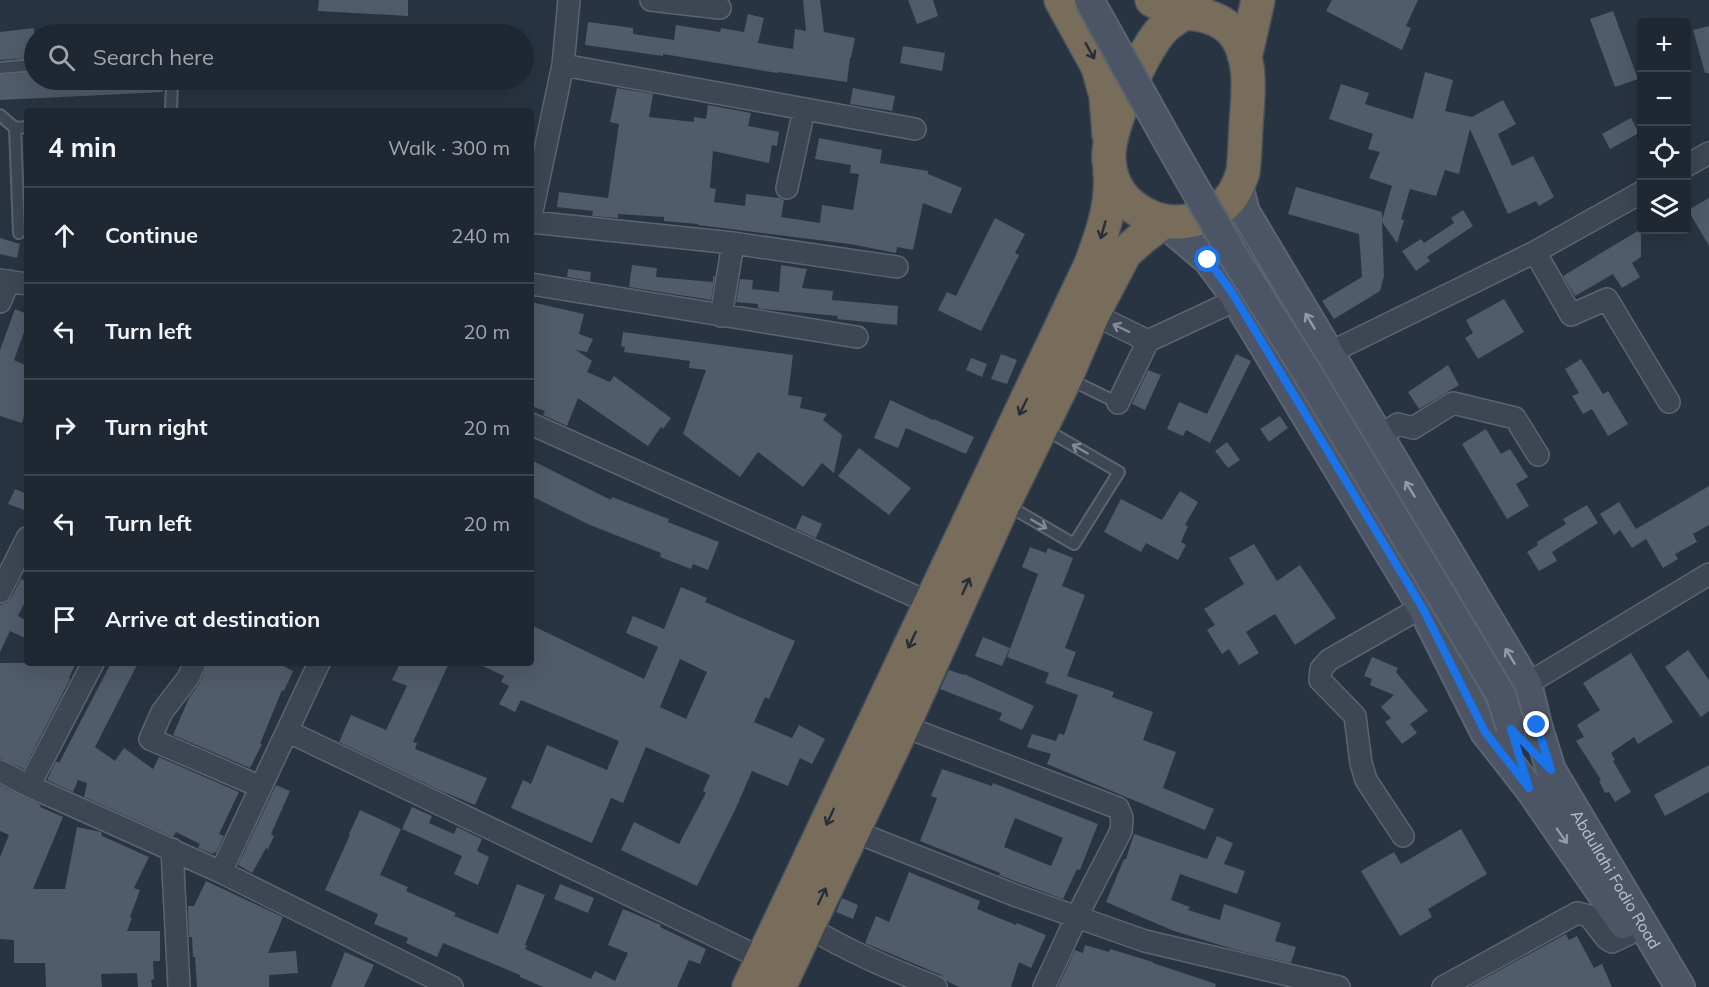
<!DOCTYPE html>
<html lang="en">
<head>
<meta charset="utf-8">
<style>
	body { margin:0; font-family:Mulish,sans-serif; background:#2c333e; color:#f1f3f6 }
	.controls { position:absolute; right:18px; top:18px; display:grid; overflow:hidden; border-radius:6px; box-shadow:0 6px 24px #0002 }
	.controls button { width:54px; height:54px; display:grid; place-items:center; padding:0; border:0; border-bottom:2px solid #3c444d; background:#1f2732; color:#f1f3f6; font:30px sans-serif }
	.stop { position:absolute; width:18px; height:18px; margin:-14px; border:4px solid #1a73e8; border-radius:50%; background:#fff }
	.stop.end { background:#1a73e8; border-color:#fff; box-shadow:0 2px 6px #0008 }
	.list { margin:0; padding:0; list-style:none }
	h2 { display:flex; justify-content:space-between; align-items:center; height:78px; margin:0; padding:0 24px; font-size:26px }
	h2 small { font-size:20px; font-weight:400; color:#a1a5ac }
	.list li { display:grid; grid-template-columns:39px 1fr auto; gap:18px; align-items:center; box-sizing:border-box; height:96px; padding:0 24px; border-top:2px solid #3c444d }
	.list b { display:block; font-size:22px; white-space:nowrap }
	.list em { font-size:20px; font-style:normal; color:#a1a5ac }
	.icon { flex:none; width:33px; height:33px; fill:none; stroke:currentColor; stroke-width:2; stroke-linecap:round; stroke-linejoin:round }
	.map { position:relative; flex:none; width:1709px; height:987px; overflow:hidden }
	.search { position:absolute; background:#1f2732; box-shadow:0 6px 24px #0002; left:24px; top:24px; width:510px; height:66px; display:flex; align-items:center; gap:15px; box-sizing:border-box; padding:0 21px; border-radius:33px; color:#a1a5ac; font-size:22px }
	.panel { position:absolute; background:#1f2732; box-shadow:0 6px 24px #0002; left:24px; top:108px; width:510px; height:558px; border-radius:6px }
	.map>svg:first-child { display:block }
	.building { fill:#505b6b; fill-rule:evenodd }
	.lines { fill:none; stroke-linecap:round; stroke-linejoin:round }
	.lane-casing { stroke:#5c6470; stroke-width:14 }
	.street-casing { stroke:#5c6470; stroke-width:24 }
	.secondary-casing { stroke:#5c6470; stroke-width:32 }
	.highway-casing { stroke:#48515d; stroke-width:36 }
	.lane { stroke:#3d4652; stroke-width:10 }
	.street { stroke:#3d4652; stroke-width:21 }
	.secondary { stroke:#4c5565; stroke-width:28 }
	.highway { stroke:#786d5b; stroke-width:33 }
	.secondary-bridge-casing { stroke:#5c6470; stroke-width:32; stroke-linecap:butt }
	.secondary-bridge { stroke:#4c5565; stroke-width:28 }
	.oneway { stroke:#262e3a }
	.oneway2 { stroke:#949ba8 }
	.oneway3 { stroke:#828a95 }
	.route { stroke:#1a73e8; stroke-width:8 }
	.labels { text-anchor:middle; stroke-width:6; stroke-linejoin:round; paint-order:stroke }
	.street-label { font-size:16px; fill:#bbc1cc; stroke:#222b38 }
</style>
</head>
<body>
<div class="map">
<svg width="1709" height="987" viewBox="0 0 1709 987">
	<rect width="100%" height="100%" fill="#293442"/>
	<path class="building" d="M319,0H408V16L318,11Z
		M803,0H820L824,32L855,38L851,58H850L847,82L778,72L777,73L663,54V56L585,45L588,22L633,28V34L674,40L676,25L720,32L721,28L744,32L748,14L764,18L758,43L793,49L795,29L806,31Z
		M908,0H933L938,16L917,24Z
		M1332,0H1418L1406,26L1411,28L1402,50L1326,11Z
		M1613,11L1638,79L1615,87L1590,19Z
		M1709,26V73H1705L1693,30Z
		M34,28V58L0,60V32Z
		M903,46L945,53L942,71L900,63Z
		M34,72V80H162L163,92L0,100V75Z
		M1425,72L1453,80L1445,111L1472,117L1503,100L1516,124L1498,134L1512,166L1533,156L1554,197L1539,206L1536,201L1508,214L1470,129L1459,174L1445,170L1436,196L1410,189L1401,219L1404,220L1397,243L1382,222L1384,276L1380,291L1334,319L1322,301L1362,277L1359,234L1288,214L1296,187L1382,212V220L1392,186L1369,178L1380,152L1368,149L1373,134L1329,119L1341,84L1369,93L1365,104L1413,119Z
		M617,88L653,94L649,117L694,122V117L706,119L708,105L751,113L748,126L779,132L777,146L772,145L769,163L713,151L710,188L716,189L714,202L745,206L746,194L779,198L784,200L781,217L820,223L822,205L853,210L859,174L850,173L851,165L815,159L819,138L882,150L880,163L928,171V174L962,188L951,214L923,203L913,250L897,247L896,253L850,244L698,225V224L664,221V217L618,214V218L592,216L593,211L557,207L559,192L608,198L619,124L610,122Z
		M853,88L895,96L892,111L850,104Z
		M1631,118L1639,133L1610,149L1602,134Z
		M1709,198V246L1688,210Z
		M1463,210L1473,226L1427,257L1430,261L1416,271L1402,251L1421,239L1424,243L1454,223L1451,218Z
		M995,218L1025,234L1015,253L1019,255L981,331L938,310L947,292L956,296Z
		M1641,229V257L1632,263L1640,277L1622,288L1613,274L1575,296L1563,276Z
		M0,238L20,244L17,258L0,254Z
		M632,265L657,268L656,277L713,282V276L715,277L711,300L629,287Z
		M781,265L807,269L802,288L833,291L832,300L898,306L897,325L837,319L838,316L762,309L758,308V304L736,302L740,279L753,280L752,289L779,292Z
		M568,269L591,272L590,281L567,277Z
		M1504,299L1524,332L1478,359L1465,338L1473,333L1466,320Z
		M531,302L584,314L579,334L593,339L587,352L576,350L592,361L587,372L610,382L614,376L671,418L663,429L661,427L648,446L578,398L567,426L543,415L545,411L531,406Z
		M15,309L27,314V324L14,360L27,366V412L25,411L22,423L0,416V350Z
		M623,332L793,355L788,395L802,397L800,408L827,414L823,420L842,435L834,473L822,463L803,487L758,452L740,477L683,434L706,370L689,368L690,361L624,352L625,347L621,346Z
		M1001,354L1017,360L1007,384L991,379Z
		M1236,354L1251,361L1210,443L1186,430L1183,436L1167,429L1179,402L1207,414Z
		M971,358L987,364L982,377L966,370Z
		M1581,359L1603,394L1608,391L1628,424L1608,436L1592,409L1583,414L1572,396L1579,393L1565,369Z
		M1448,365L1459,385L1419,409L1408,392Z
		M1148,370L1161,375L1145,410L1132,404Z
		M890,400L933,420L934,419L974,437L966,454L906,428L898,448L874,438Z
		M1280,416L1288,428L1269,442L1260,429Z
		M1486,429L1501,454L1510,449L1528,477L1516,484L1529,506L1507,519L1462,444Z
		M1227,442L1240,460L1228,468L1215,451Z
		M859,448L911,488L889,515L838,476Z
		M531,460L611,500L612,497L669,519L668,522L719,542L708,570L693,564L691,569L660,557L661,553L590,525L531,496Z
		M1709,486V525L1693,534L1697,542L1675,554L1678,559L1663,568L1646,539L1632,548L1620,530L1614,535L1600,514L1619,502L1636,529Z
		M15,489L27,494V511L8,504Z
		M1180,491L1198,502L1185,525L1188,526L1181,542L1186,545L1178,560L1146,543L1141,552L1104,532L1121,499L1162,520Z
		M1587,505L1598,523L1552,552L1557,561L1539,571L1527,552L1538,545L1537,542L1566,524L1563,519Z
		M802,515L822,524L816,538L796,529Z
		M1254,544L1277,581L1300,565L1336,618L1295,645L1275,614L1246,632L1259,653L1239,665L1229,649L1222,654L1207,630L1215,625L1204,609L1244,584L1229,558Z
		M1030,547L1046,553L1048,548L1073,558L1062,586L1085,595L1065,648L1076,652L1067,676L1114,692L1112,697L1153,712L1143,740L1176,752L1163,788L1214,809L1205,830L1047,764L1051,754L1027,747L1032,734L1056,741L1059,733L1064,735L1078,695L1045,683L1049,673L1007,657L1038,574L1022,567Z
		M21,579L27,582V598L18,616L27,621V639L10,631L0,652V605L6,603L11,598Z
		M681,587L707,598L705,602L795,641L769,699L765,697L754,722L792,738L799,725L825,739L812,764L800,758L788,786L752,771L735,810L697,886L621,850L634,822L679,844L706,793L703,791L710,775L646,747L623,803L611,798L592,843L511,808L523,780L531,784L547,745L607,770L619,741L521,700L515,712L499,704L509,686L501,682L504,676L476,663H531V625L644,679L658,647L626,633L633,616L664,629ZM680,659L707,672L686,719L660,707Z
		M983,637L1010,648L1002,666L975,656Z
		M1688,650L1709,680V711L1701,717L1665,667Z
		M1631,653L1673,722L1638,744L1634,737L1611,753L1615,760L1613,761L1631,792L1615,802L1609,792L1605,793L1599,781L1601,780L1576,741L1584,737L1577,725L1600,710L1583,683Z
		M1372,657L1398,668L1396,672L1428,711L1410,724L1417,733L1402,744L1385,722L1391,718L1381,707L1394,695L1370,685L1372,679L1364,676Z
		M0,663H76L69,678L70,679L24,769L0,758Z
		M111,663H138L95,747L115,761L124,748L153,769L159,757L239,792L219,834L224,836L216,853L214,852L213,854L198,848L200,844L176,832L173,837L84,797L87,783L78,780L73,792L47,780L56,761L59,763Z
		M208,663H277L293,671L284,691L282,690L260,744H262L250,768L173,735L189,698L199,684Z
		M400,663H449L413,742L417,743L415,749L487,778L475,805L439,790L339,742L351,715L386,730L407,686L392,680Z
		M949,670L964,675V674L1034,706L1022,730L999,720L1002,713L940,689Z
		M1709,765V792L1665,816L1654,795Z
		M942,769L992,786L993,783L1098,824L1080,870L1077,869L1063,899L999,875L1000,873L920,841L937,798L931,796ZM1015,818L1063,838L1051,866L1004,847Z
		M0,785L41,805L40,807L63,817L33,889H65L77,827L101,832L102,836L149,857L134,888L140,890L130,917L132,918L127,931H160V961H153L154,979L151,980L152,987H138L137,973L101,974L102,987H46L45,963H14V940L0,939V857L9,835L0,831Z
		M276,785L290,791L271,834L274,836L268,849L266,848L252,873L238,865Z
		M412,807L432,816L429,823L454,834L457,827L482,839L477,851L489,857L478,885L454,874L462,856L402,829Z
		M360,810L401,829L380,875L408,887L406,891L456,913L454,916L498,934L517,884L545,895L525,945L527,946L525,949L591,979L595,971L615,981L628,953L608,945L623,909L661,925L660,927L706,949L700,964L689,960L677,987H543L520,977V975L443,943L437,957L406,943L408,938L374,924L378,914L325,890L350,835L349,834Z
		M1461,829L1487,874L1428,909L1432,917L1400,936L1361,871L1394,852L1401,864Z
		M1134,834L1207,859L1217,836L1233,843L1224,864L1245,871L1237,894L1180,874L1171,900L1190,907L1188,910L1220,920L1224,904L1281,923L1275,941L1296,947L1291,963L1233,949L1174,931L1106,902L1124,859H1126Z
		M909,872L980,901L977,909L1016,925L1017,923L1046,935L1031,968L1019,962L1011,987H959L947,981L941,975L865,943L876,916L889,922Z
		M206,881L283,917L268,953L296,951L298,973L269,975V987H197L195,957H193L192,937H189L188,906H194Z
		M560,884L594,898L588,913L554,899Z
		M842,898L858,905L853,919L836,912Z
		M1566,934L1569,940L1577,936L1594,968L1602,964L1612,987H1469Z
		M1085,945L1109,952L1110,949L1153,962V963L1216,984L1215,987H1058L1075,950L1083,953Z
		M345,952L374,965L364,987H331Z"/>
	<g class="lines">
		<defs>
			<path id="lane" d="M0,68L34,65
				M171,111L172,80
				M0,115L15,128
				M19,233L15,128L27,127
				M1069,379L1118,403
				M1007,505L1074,544L1119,472L1043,428"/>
			<path id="street" d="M651,0L720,8
				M563,65L915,129
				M1686,166L1709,153
				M787,188L804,110
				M531,216L563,65L569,0
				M531,222L733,243L897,267
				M1535,252L1571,315L1607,299L1669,402
				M0,280L27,284
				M531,284L857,337
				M0,302L9,281
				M1093,314L1148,341
				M721,316L733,243
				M1329,353L1535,252L1642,192
				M1118,403L1148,341L1236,300
				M531,424L930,603
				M1379,437L1398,424L1413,428L1453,403L1515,418L1538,455
				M0,592L27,538
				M195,663L188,678L162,712L150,739L261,787
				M1527,684L1709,574
				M903,726L1118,808L1122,818L1121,831L1077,916L1044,987
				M287,731L763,959
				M0,771L29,786L221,872L452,987
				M29,786L93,663
				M853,831L1017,896L1145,941L1339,987
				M1403,836L1366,780L1361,763L1355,716L1320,680L1321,669L1329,660L1422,607
				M172,849L179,987
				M221,872L319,663
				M808,927C850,952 890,969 936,987
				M1443,987L1577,913L1589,916L1607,939L1612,942L1629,934"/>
			<g id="secondary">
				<path id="s1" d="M1238,185L1245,212L1527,684L1537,725L1551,770L1680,987"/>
				<path d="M1163,222L1208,260L1231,291L1422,607L1485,732L1529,788L1623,924"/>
			</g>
			<path id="highway" d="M1061,0L1098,67L1106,96L1109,135
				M1152,0C1168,8 1182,16 1199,10
				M1185,13C1202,14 1219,18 1231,30C1241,40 1245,54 1247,67C1250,87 1247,107 1246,126C1245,141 1245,157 1243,172C1241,179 1238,186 1234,193C1217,220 1177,229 1149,216C1126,206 1111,187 1109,161C1106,131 1141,55 1160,32C1167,23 1176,18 1185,13Z
				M1244,55L1247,49L1258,0
				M749,987L1091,264C1102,234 1113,204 1110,172
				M779,987L903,726L1004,503L1066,377L1093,314L1125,253L1143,237L1163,222"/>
		</defs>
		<use href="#lane" class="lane-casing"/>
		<use href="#street" class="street-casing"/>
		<use href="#secondary" class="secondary-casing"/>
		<use href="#highway" class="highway-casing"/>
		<use href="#lane" class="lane"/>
		<use href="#street" class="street"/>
		<use href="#secondary" class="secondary"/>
		<use href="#highway" class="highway"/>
		<defs>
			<path id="secondary-bridge" d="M1089,0L1170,145L1233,255L1308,374L1501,695L1511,728"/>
		</defs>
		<use href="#secondary-bridge" class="secondary-bridge-casing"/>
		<use href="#secondary-bridge" class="secondary-bridge"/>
	</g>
	<defs><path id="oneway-shaft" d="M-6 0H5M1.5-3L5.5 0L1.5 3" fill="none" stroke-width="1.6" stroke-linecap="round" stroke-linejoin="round" transform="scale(1.5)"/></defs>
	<g class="oneway">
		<use href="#oneway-shaft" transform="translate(1090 51) rotate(61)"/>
		<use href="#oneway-shaft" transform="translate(1103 230) rotate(106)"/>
		<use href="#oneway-shaft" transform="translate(1023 407) rotate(116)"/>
		<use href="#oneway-shaft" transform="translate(966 586) rotate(-66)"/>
		<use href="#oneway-shaft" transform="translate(912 640) rotate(115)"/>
		<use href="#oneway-shaft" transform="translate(830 817) rotate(115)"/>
		<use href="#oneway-shaft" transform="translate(822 896) rotate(-65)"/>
	</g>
	<g class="oneway2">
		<use href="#oneway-shaft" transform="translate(1310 321) rotate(-121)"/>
		<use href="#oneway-shaft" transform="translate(1410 489) rotate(-121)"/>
		<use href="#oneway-shaft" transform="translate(1510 656) rotate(-121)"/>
		<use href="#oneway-shaft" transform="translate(1562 836) rotate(55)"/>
	</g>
	<g class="oneway3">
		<use href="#oneway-shaft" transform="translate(1121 328) rotate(-154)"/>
		<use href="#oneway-shaft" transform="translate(1080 449) rotate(-150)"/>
		<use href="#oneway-shaft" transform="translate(1039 524) rotate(30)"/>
	</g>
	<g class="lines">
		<path class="route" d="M1208,260L1231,291L1422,607L1485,732L1529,788L1511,729L1551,770L1537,725"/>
	</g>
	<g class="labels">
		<g class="street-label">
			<text dy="6" stroke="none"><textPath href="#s1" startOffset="794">Abdullahi Fodio Road</textPath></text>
		</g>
	</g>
</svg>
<div class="controls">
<button>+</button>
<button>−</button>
<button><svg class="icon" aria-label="locate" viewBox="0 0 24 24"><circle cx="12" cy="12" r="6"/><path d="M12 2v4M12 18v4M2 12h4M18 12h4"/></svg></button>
<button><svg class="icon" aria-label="layers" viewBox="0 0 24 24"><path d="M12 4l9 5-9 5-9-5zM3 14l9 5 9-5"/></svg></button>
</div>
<div class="stop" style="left:1208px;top:260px"></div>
<div class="stop end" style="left:1537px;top:725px"></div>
<div class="search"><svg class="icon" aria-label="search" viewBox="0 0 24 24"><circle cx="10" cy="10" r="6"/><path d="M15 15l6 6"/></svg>Search here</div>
<section class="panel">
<h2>4 min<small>Walk · 300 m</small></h2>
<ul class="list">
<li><svg class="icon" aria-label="ahead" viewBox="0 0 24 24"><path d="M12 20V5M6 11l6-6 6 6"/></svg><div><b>Continue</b></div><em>240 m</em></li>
<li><svg class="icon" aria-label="left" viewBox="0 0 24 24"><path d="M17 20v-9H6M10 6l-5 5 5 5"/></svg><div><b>Turn left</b></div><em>20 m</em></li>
<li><svg class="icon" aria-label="right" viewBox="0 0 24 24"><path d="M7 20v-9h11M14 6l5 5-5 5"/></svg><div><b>Turn right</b></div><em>20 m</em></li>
<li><svg class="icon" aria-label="left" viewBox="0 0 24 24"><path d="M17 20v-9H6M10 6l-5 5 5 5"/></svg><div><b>Turn left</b></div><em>20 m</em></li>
<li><svg class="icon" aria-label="arrive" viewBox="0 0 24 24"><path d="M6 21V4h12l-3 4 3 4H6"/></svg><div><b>Arrive at destination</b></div></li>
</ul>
</section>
</div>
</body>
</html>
